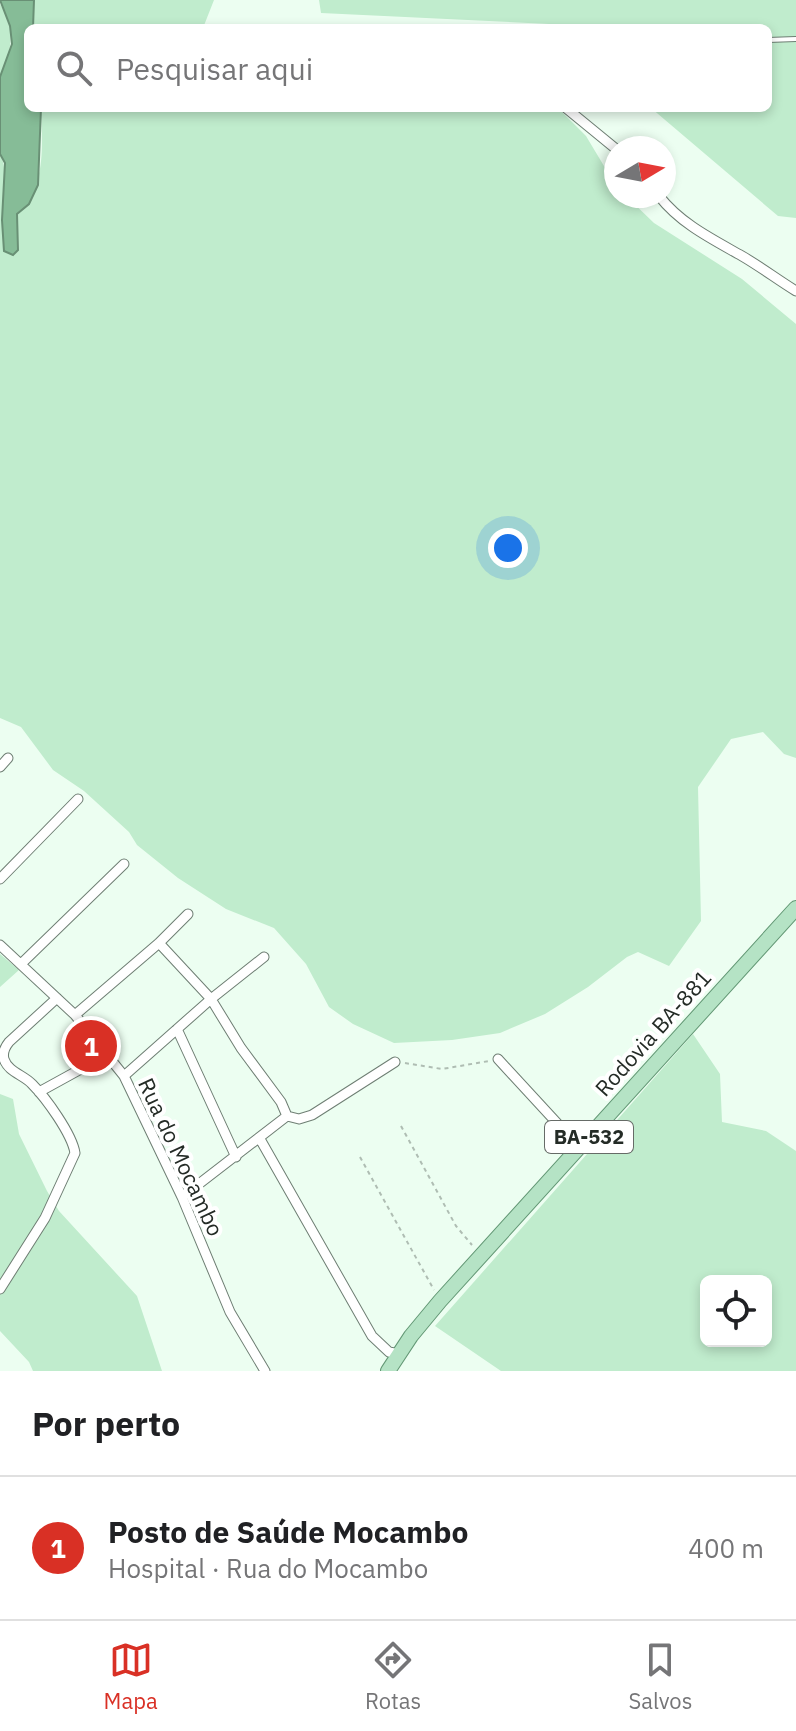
<!DOCTYPE html>
<html lang="pt">
<head>
<meta charset="utf-8">
<style>
	body { margin:0; font-family:"IBM Plex Sans",sans-serif; background:#f2f2f2; color:#202124 }
	.controls { position:absolute; right:24px; bottom:24px; display:grid; overflow:hidden; border-radius:12px; box-shadow:0 4px 12px #0003 }
	.controls button { width:72px; height:72px; display:grid; place-items:center; padding:0; border:0; border-bottom:2px solid #e0e0e0; background:#fff; color:#202124; font:40px sans-serif }
	.compass { position:absolute; left:604px; top:136px; width:72px; height:72px; border-radius:50%; background:#fff; box-shadow:0 4px 12px #0003; rotate:80deg }
	.you { position:absolute; left:508px; top:548px; width:28px; height:28px; margin:-20px; border:6px solid #fff; border-radius:50%; background:#1a73e8; box-shadow:0 0 0 12px #1a73e833 }
	.badge { display:grid; place-items:center; width:52px; height:52px; border-radius:50%; background:#d93025; color:#fff; font-size:26px; font-weight:700 }
	.pin { position:absolute; translate:-50% -50%; border:4px solid #fff; box-shadow:0 2px 8px #0006 }
	.list { margin:0; padding:0; list-style:none }
	h2 { display:flex; justify-content:space-between; align-items:center; height:104px; margin:0; padding:0 32px; font-size:34px }
	h2 small { font-size:26px; font-weight:400; color:#757577 }
	.list li { display:grid; grid-template-columns:52px 1fr auto; gap:24px; align-items:center; box-sizing:border-box; height:144px; padding:0 32px; border-top:2px solid #e0e0e0 }
	.list b { display:block; font-size:30px; white-space:nowrap }
	.list p { margin:0; font-size:26px; white-space:nowrap; color:#757577 }
	.list em { font-size:26px; font-style:normal; color:#757577 }
	.icon { flex:none; width:44px; height:44px; fill:none; stroke:currentColor; stroke-width:2; stroke-linecap:round; stroke-linejoin:round }
	.map { position:relative; flex:none; width:796px; height:1371px; overflow:hidden }
	.search { position:absolute; background:#fff; box-shadow:0 4px 12px #0003; left:24px; right:24px; top:24px; height:88px; display:flex; align-items:center; gap:20px; box-sizing:border-box; padding:0 28px; border-radius:12px; color:#757577; font-size:30px }
	.sheet { height:248px; background:#fff }
	nav { display:flex; justify-content:space-around; align-items:center; box-sizing:border-box; height:112px; border-top:2px solid #e0e0e0; background:#fff; font-size:22px; color:#757577 }
	nav a { display:grid; justify-items:center; gap:4px }
	nav .on { color:#d93025 }
	.map>svg:first-child { display:block }
	.green { fill:#c0eccd; fill-rule:evenodd }
	.water { fill:#86bc97; stroke:#699075; stroke-width:2 }
	.lines { fill:none; stroke-linecap:round; stroke-linejoin:round }
	.lane-casing { stroke:#6e7e73; stroke-width:6 }
	.street-casing { stroke:#6e7e73; stroke-width:11 }
	.primary-casing { stroke:#629774; stroke-width:16 }
	.path { stroke:#afbdb3; stroke-width:2; stroke-dasharray:4 4; stroke-linecap:butt }
	.lane { stroke:#fff; stroke-width:4 }
	.street { stroke:#fff; stroke-width:9 }
	.primary { stroke:#b5e3c5; stroke-width:14 }
	.labels { text-anchor:middle; stroke-width:8; stroke-linejoin:round; paint-order:stroke }
	.shield { fill:#fff; stroke:#666b67; stroke-width:2 }
	.shield-label { font-size:20px; font-weight:bold; fill:#242b26 }
	.street-label { font-size:22px; fill:#242b26; stroke:#fff }
</style>
</head>
<body>
<div class="map">
<svg width="796" height="1371" viewBox="0 0 796 1371">
	<rect width="100%" height="100%" fill="#ecfef1"/>
	<path class="green" d="M34,0H214L203,28H33Z
		M319,0H796V218L778,216L651,108H768V28H555L549,24L321,13Z
		M0,4C16,28 12,53 0,77Z
		M41,108H558L586,136L616,186V196H626L654,223L742,279L796,324V758L784,754L763,732L731,739L698,787L701,921L669,966L638,952L627,957L588,987L545,1014L500,1033L452,1040L394,1043L353,1024L329,1007L306,964L274,928L226,909L178,878L137,845L129,832L84,791L53,770L21,727L0,718V154C11,173 0,224 4,251L18,249L17,213C47,184 42,148 41,108Z
		M0,954L19,970L0,987Z
		M693,1034L720,1074L722,1122L766,1131L796,1151V1371H501L435,1326ZM706,1281H766V1341H706Z
		M0,1094L13,1099L19,1134L47,1191L59,1211L137,1296L162,1371H33L29,1362L0,1331Z"/>
	<path class="water" d="M0,0H34L33,28H28V108H41L38,185L29,204L17,214L18,250L13,255L4,251L2,220L5,163L0,154V77L12,44L10,26Z"/>
	<g class="lines">
		<defs>
			<path id="lane" d="M768,40L796,39"/>
			<path id="street" d="M566,108L616,149
				M659,196C681,224 712,239 742,256C761,267 778,280 796,291
				M0,767L8,758
				M0,879L78,799
				M159,943L211,999L241,1048L281,1102L287,1116
				M0,945L75,1015L124,1076L182,1197L230,1312L265,1371
				M21,964L124,864
				M75,1015L159,943L188,914
				M177,1029L236,1157
				M498,1059L580,1148
				M124,1076L211,999L264,957
				M39,1092L79,1070L112,1059
				M287,1116L299,1119L312,1115L395,1062
				M260,1139L372,1336L389,1352L399,1354
				M182,1197L287,1116
				M0,1289L45,1218L75,1153C72,1134 46,1098 32,1084C24,1075 8,1072 4,1059C2,1052 5,1047 9,1042L57,998"/>
			<path id="primary" d="M388,1371L411,1336L440,1301L796,908"/>
		</defs>
		<use href="#lane" class="lane-casing"/>
		<use href="#street" class="street-casing"/>
		<use href="#primary" class="primary-casing"/>
		<path class="path" d="M405,1063L442,1069L489,1061
			M401,1126L456,1226L472,1245
			M360,1157L434,1290"/>
		<use href="#lane" class="lane"/>
		<use href="#street" class="street"/>
		<use href="#primary" class="primary"/>
	</g>
	<g class="labels">
		<rect class="shield" x="545" y="1121" width="88" height="32" rx="6"/>
		<g class="shield-label">
			<text x="589" y="1144">BA-532</text>
		</g>
		<g class="street-label">
			<text transform="translate(653 1033) rotate(-48)" y="8">Rodovia BA-881</text>
			<text transform="translate(181 1157) rotate(65)" y="8">Rua do Mocambo</text>
		</g>
	</g>
</svg>
<div class="controls">
<button><svg class="icon" aria-label="locate" viewBox="0 0 24 24"><circle cx="12" cy="12" r="6"/><path d="M12 2v4M12 18v4M2 12h4M18 12h4"/></svg></button>
</div>
<svg class="compass" viewBox="-18 -18 36 36"><path d="M0-13l5 13h-10z" fill="#e53935"/><path d="M0 13l5-13h-10z" fill="#757577"/></svg>
<div class="you"></div>
<div class="pin badge" style="left:91px;top:1046px">1</div>
<div class="search"><svg class="icon" aria-label="search" viewBox="0 0 24 24"><circle cx="10" cy="10" r="6"/><path d="M15 15l6 6"/></svg>Pesquisar aqui</div>
</div>
<section class="sheet">
<h2>Por perto<small></small></h2>
<ul class="list">
<li><span class="badge">1</span><div><b>Posto de Saúde Mocambo</b><p>Hospital · Rua do Mocambo</p></div><em>400 m</em></li>
</ul>
</section>
<nav>
<a class="on"><svg class="icon" aria-label="map" viewBox="0 0 24 24"><path d="M3 6l6-2 6 2 6-2v14l-6 2-6-2-6 2zM9 4v14M15 6v14"/></svg>Mapa</a>
<a><svg class="icon" aria-label="directions" viewBox="0 0 24 24"><path d="M12 3l9 9-9 9-9-9zM9 14v-3h6M13 9l2 2-2 2"/></svg>Rotas</a>
<a><svg class="icon" aria-label="saved" viewBox="0 0 24 24"><path d="M7 4h10v16l-5-4-5 4z"/></svg>Salvos</a>
</nav>
</body>
</html>
